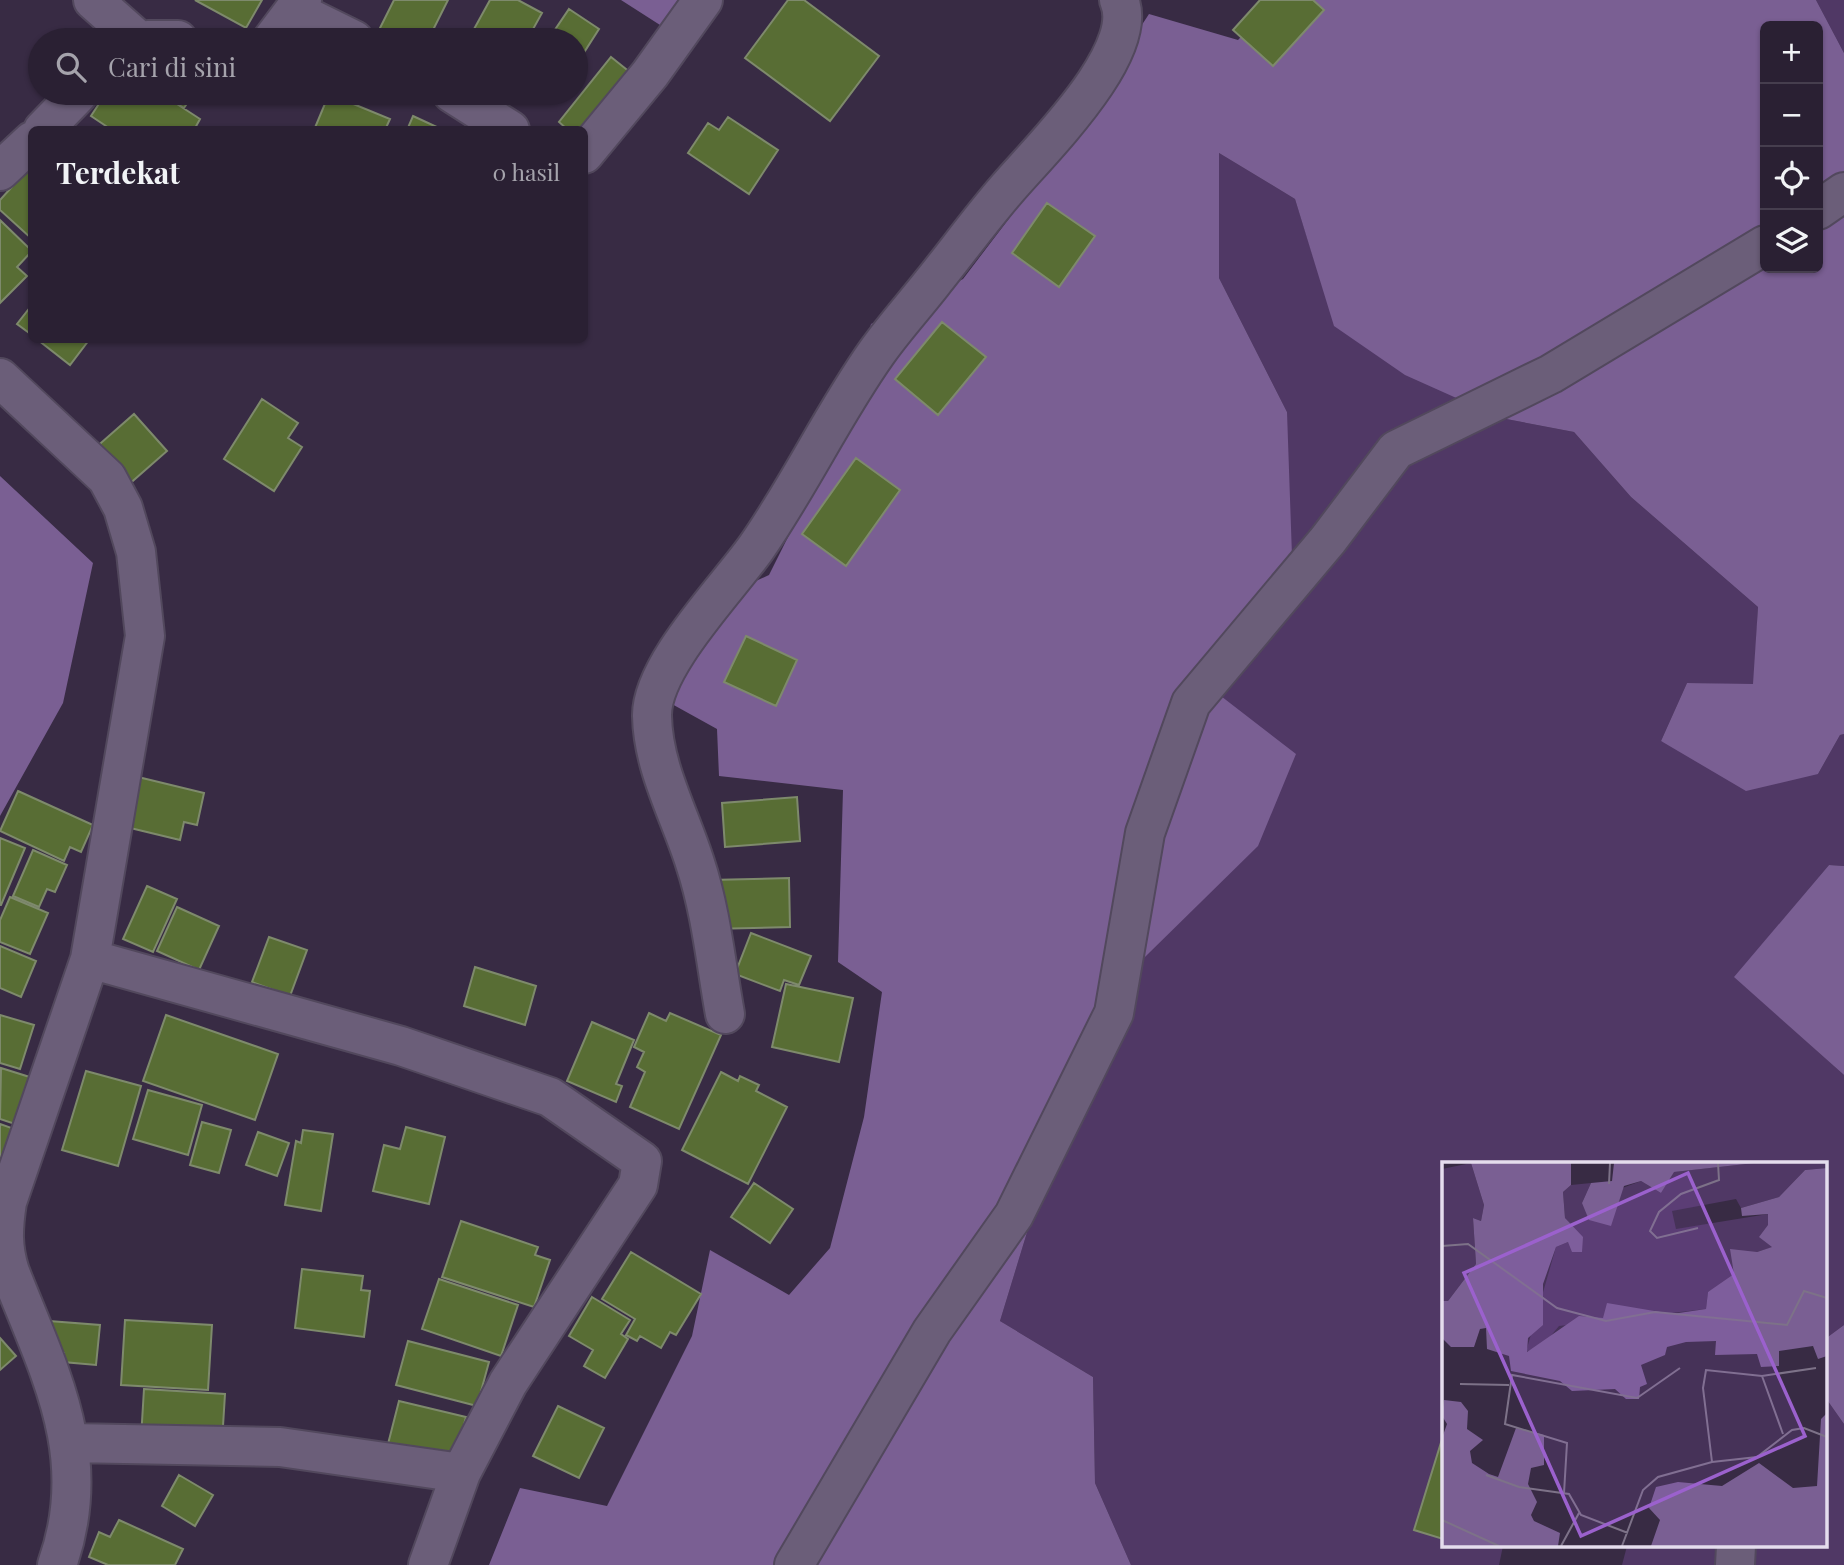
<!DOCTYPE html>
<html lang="id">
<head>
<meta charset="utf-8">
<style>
	body { margin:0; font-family:"Playfair Display",serif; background:#32283b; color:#f1f3f6 }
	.controls { position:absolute; right:21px; top:21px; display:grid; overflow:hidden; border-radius:10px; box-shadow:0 2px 5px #0004 }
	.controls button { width:63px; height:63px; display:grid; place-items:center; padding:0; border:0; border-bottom:2px solid #463e4e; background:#2a2033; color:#f1f3f6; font:35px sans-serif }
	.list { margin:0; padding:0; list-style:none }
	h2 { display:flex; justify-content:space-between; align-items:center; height:91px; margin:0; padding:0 28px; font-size:30px }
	h2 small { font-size:23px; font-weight:400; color:#a5a3ac }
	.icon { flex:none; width:38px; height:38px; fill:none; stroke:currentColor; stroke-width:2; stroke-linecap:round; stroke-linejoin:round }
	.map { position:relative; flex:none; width:1844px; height:1565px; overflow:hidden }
	.search { position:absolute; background:#2a2033; box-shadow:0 2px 5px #0004; left:28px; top:28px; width:560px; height:77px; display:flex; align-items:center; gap:18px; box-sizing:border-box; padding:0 24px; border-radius:38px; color:#a5a3ac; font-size:26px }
	.panel { position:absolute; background:#2a2033; box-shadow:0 2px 5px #0004; left:28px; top:126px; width:560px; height:217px; border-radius:10px }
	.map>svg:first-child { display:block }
	.green { fill:#503865 }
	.forest { fill:#7a5f93; fill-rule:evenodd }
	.building { fill:#586d34; stroke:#7e8a6c; stroke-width:2 }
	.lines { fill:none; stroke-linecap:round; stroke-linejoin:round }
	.minor-casing { stroke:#52485d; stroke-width:42 }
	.minor { stroke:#6b5e79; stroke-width:38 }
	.inset-road { fill:none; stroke:#7d7288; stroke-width:2 }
	.view { fill:#9b61cd; fill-opacity:0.15; stroke:#9b61cd; stroke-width:3.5 }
	.inset-edge { fill:none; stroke:#e5dded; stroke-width:3.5 }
</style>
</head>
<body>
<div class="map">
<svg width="1844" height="1565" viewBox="0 0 1844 1565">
	<rect width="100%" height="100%" fill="#382b44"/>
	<path class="green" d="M1816,0H1844V53Z
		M1219,153L1295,199L1335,326L1501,418L1574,432L1631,497L1758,607L1754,685L1687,683L1661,741L1818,774L1840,735L1844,734V866L1829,865L1735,977L1844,1075V1325L1825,1339V1164H1443V1546H1503L1499,1565H1131L1095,1483L1093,1377L1000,1321L1065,1108L1142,960L1257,846L1217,693L1287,412L1219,278Z
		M1825,1397L1844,1424V1565H1622L1627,1546H1825Z"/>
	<path class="forest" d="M621,0H718L685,41Z
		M1277,0H1816L1844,53V734L1840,735L1818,774L1746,791L1661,741L1687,683L1753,684L1758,607L1631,497L1574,432L1501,418L1405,375L1334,326L1295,199L1219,153V278L1287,412L1292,556L1217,693L1296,754L1258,846L1142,960L1065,1108L1000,1321L1093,1377L1095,1483L1131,1565H489L520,1488L607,1506L692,1336L710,1250L789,1295L830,1248L864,1117L882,992L838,962L843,790L719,776L717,729L652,693L681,615L769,575L850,413L871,324L963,279L1052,162L1149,14L1238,40ZM1765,26H1818V268H1765Z
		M0,476L93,563L63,703L0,816Z
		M1829,865L1844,866V1075L1734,977Z
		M1844,1325V1424L1825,1397V1339Z"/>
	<path class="building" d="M195,0H262L246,28Z
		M394,0H448L428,40H380L375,38Z
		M490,0H518L542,13L527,40H468Z
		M788,0H804L879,56L830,121L745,58Z
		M1260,0H1313L1324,10L1273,66L1233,30Z
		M569,9L599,29L576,65V40H548Z
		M611,57L641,81L584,130H568L559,122Z
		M106,93H160L200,119L194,130H112L91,116Z
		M160,93H194L184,108Z
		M329,94L390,119L385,130H314Z
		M413,116L439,128L438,130H407Z
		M728,117L778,150L749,194L688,153L708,123L719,130Z
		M30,167L32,168V239L0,210V200Z
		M1047,203L1095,236L1059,287L1012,253Z
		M0,220L32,251L17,267L27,276L0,303Z
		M32,305V335L17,324Z
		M942,322L986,357L938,415L895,379Z
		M38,340H89L70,365Z
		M262,399L298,423L288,438L302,447L274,491L224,459Z
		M134,414L167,451L127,486L94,449Z
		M856,458L900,490L846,566L802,534Z
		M746,636L797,660L776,706L724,682Z
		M134,776L204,793L197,825L184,822L180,840L122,826Z
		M18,791L93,825L81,852L70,847L64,861L0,831Z
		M797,797L800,841L725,847L722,803Z
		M0,838L25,848L1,905H0Z
		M33,850L67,865L55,892L47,889L39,907L13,896Z
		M789,878L790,927L711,929L710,880Z
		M147,886L177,899L153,952L123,939Z
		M10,897L48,913L30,954L0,942V920Z
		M177,907L219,926L199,970L157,951Z
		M751,933L811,956L799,985L784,980L780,991L735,974Z
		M269,937L307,950L290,996L252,982Z
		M0,946L36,961L21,997L0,988Z
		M475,967L536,986L525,1025L464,1006Z
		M786,984L853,998L839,1062L772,1047Z
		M649,1013L666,1021L670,1013L721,1035L679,1129L630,1107L645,1072L637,1067L644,1052L634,1047Z
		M0,1015L34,1025L20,1069L0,1063Z
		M166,1015L278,1054L255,1120L143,1081Z
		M592,1022L634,1040L616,1084L622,1086L616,1102L567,1081Z
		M1,1068L36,1079L21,1126L0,1119Z
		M86,1071L141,1086L118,1166L62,1150Z
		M721,1072L738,1081L740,1076L759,1085L756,1091L787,1107L748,1184L682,1150Z
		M148,1090L202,1105L188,1155L133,1139Z
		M202,1122L231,1130L219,1173L190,1165Z
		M0,1124L20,1131L10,1161L0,1158Z
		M406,1127L445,1137L429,1204L373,1191L384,1145L400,1149Z
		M303,1130L333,1134L321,1211L285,1205L296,1141L301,1143Z
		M258,1132L289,1143L277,1176L246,1165Z
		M754,1183L793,1209L770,1243L731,1217Z
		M461,1221L538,1247L535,1255L550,1260L534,1307L442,1277Z
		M631,1252L701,1294L676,1335L670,1332L661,1348L640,1336L637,1341L626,1335L635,1319L602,1299Z
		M302,1269L363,1276L361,1290L370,1291L364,1337L295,1328Z
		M439,1279L518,1305L501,1356L422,1329Z
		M592,1297L630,1320L621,1334L628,1339L605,1378L584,1366L593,1350L569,1336Z
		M125,1320L212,1325L208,1390L121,1385Z
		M49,1321L100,1325L96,1365L63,1362L64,1353H46Z
		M0,1338L16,1356L0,1370Z
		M408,1341L489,1362L477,1406L396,1385Z
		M144,1389L225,1394L222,1442L141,1438Z
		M399,1401L466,1417L455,1460L388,1444Z
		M558,1406L604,1428L579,1478L533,1456Z
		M1443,1436V1539L1414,1530Z
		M179,1475L213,1495L195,1526L162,1506Z
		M119,1520L183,1549L175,1565H108L89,1557L99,1532L110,1537Z"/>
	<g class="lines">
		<defs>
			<path id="minor" d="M93,0L138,40
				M295,11L354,40
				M148,40H178
				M272,40L302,0
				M452,93L510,130
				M43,130L79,93
				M584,154L650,74L703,0
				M0,171L32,141
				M1818,210L1844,192
				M0,378L107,478L123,508L136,552L145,636L90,959L7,1202C3,1228 2,1247 10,1272C49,1372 96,1456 57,1565
				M90,959L401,1046L550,1097L642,1161L638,1185L508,1383L461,1473L428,1565
				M725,1014C716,964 711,911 695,863C680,815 653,768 652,716C651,666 727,589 756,548C800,485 833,414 877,352C894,328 914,306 932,283C957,252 980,220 1006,190C1038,152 1142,52 1119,0
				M71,1443L280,1447L461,1473
				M794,1565L932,1331L1014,1215L1114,1013L1145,833L1191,703L1328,540L1396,450L1551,374L1765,245
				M1735,1565L1736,1546"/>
		</defs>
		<use href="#minor" class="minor-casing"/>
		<use href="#minor" class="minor"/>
	</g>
	<g transform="translate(1442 1162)">
		<rect width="385" height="385" fill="#382b44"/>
		<path d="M29,1L42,43L39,59L31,56L34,102L6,139H0V7ZM313,1H385V6L363,8L337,35L299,46L294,37L230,49L234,67L326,52L331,85L315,90L281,123L266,130L264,147L117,164L102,182L84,190L114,85L126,80L139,90L123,56L121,30L129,23L149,21L140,41L199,19L219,31L231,10Z" fill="#503865"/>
		<path d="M29,1H129V23L121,30L123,56L141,75L140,90H130L126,80L114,85L101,122V163L86,176L85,190L137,154L161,156L165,141L230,152L264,147L266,130L292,112L288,87L315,90L330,85L317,75L326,63V52L300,54L299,46L337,35L363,8L385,6V194L376,197L371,184L337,189V204L319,205L315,192L273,193L274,179L244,180L225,185L223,193L199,203L205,222L198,225L197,237H184L173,227L130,229L118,219L69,209L67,194L45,187L44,166L38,167L32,185H9L0,176V139H6L34,102L31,56L39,59L42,43ZM172,1H313L232,10L219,31L199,19L182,24L169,64L147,58L140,41L149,21L170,19ZM2,238L19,240L26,249L25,267L41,278L28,289L30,301L47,312L56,315L74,266L102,273V303L89,306L86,322L95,340L89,353L92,359L118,371L116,384H0V276L5,262L0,254ZM385,251V384H209L218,358L207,346L214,325L236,320L280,324L317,301L351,326L375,324L379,257Z" fill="#7a5f93"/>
		<path class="inset-road" d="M167,22L168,1M256,66L215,76L208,69L217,50L239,32L277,18L276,1M0,84L26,82L115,146L164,159L213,150L345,163L362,129L385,136M320,214L341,272M18,222L67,223M270,300L261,226L264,208L320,214L374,206M44,313L77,325L127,332L139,353L186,371M122,331L125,281L63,262L70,213L195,236L238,206M0,358L57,384M119,384L137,351M180,384L201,328L216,315L270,300L315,295L350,268L362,266L385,275"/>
		<path class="view" d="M246,11L363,274L139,374L22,111Z"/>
		<rect width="385" height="385" class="inset-edge"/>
	</g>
</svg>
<div class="controls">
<button>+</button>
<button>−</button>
<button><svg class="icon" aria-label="locate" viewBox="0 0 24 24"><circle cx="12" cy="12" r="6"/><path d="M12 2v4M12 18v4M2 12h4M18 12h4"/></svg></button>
<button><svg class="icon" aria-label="layers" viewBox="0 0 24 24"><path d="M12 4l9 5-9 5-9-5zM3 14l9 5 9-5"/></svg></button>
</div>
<div class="search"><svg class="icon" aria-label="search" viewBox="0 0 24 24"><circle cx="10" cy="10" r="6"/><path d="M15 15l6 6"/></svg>Cari di sini</div>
<section class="panel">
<h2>Terdekat<small>0 hasil</small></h2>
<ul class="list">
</ul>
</section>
</div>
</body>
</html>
